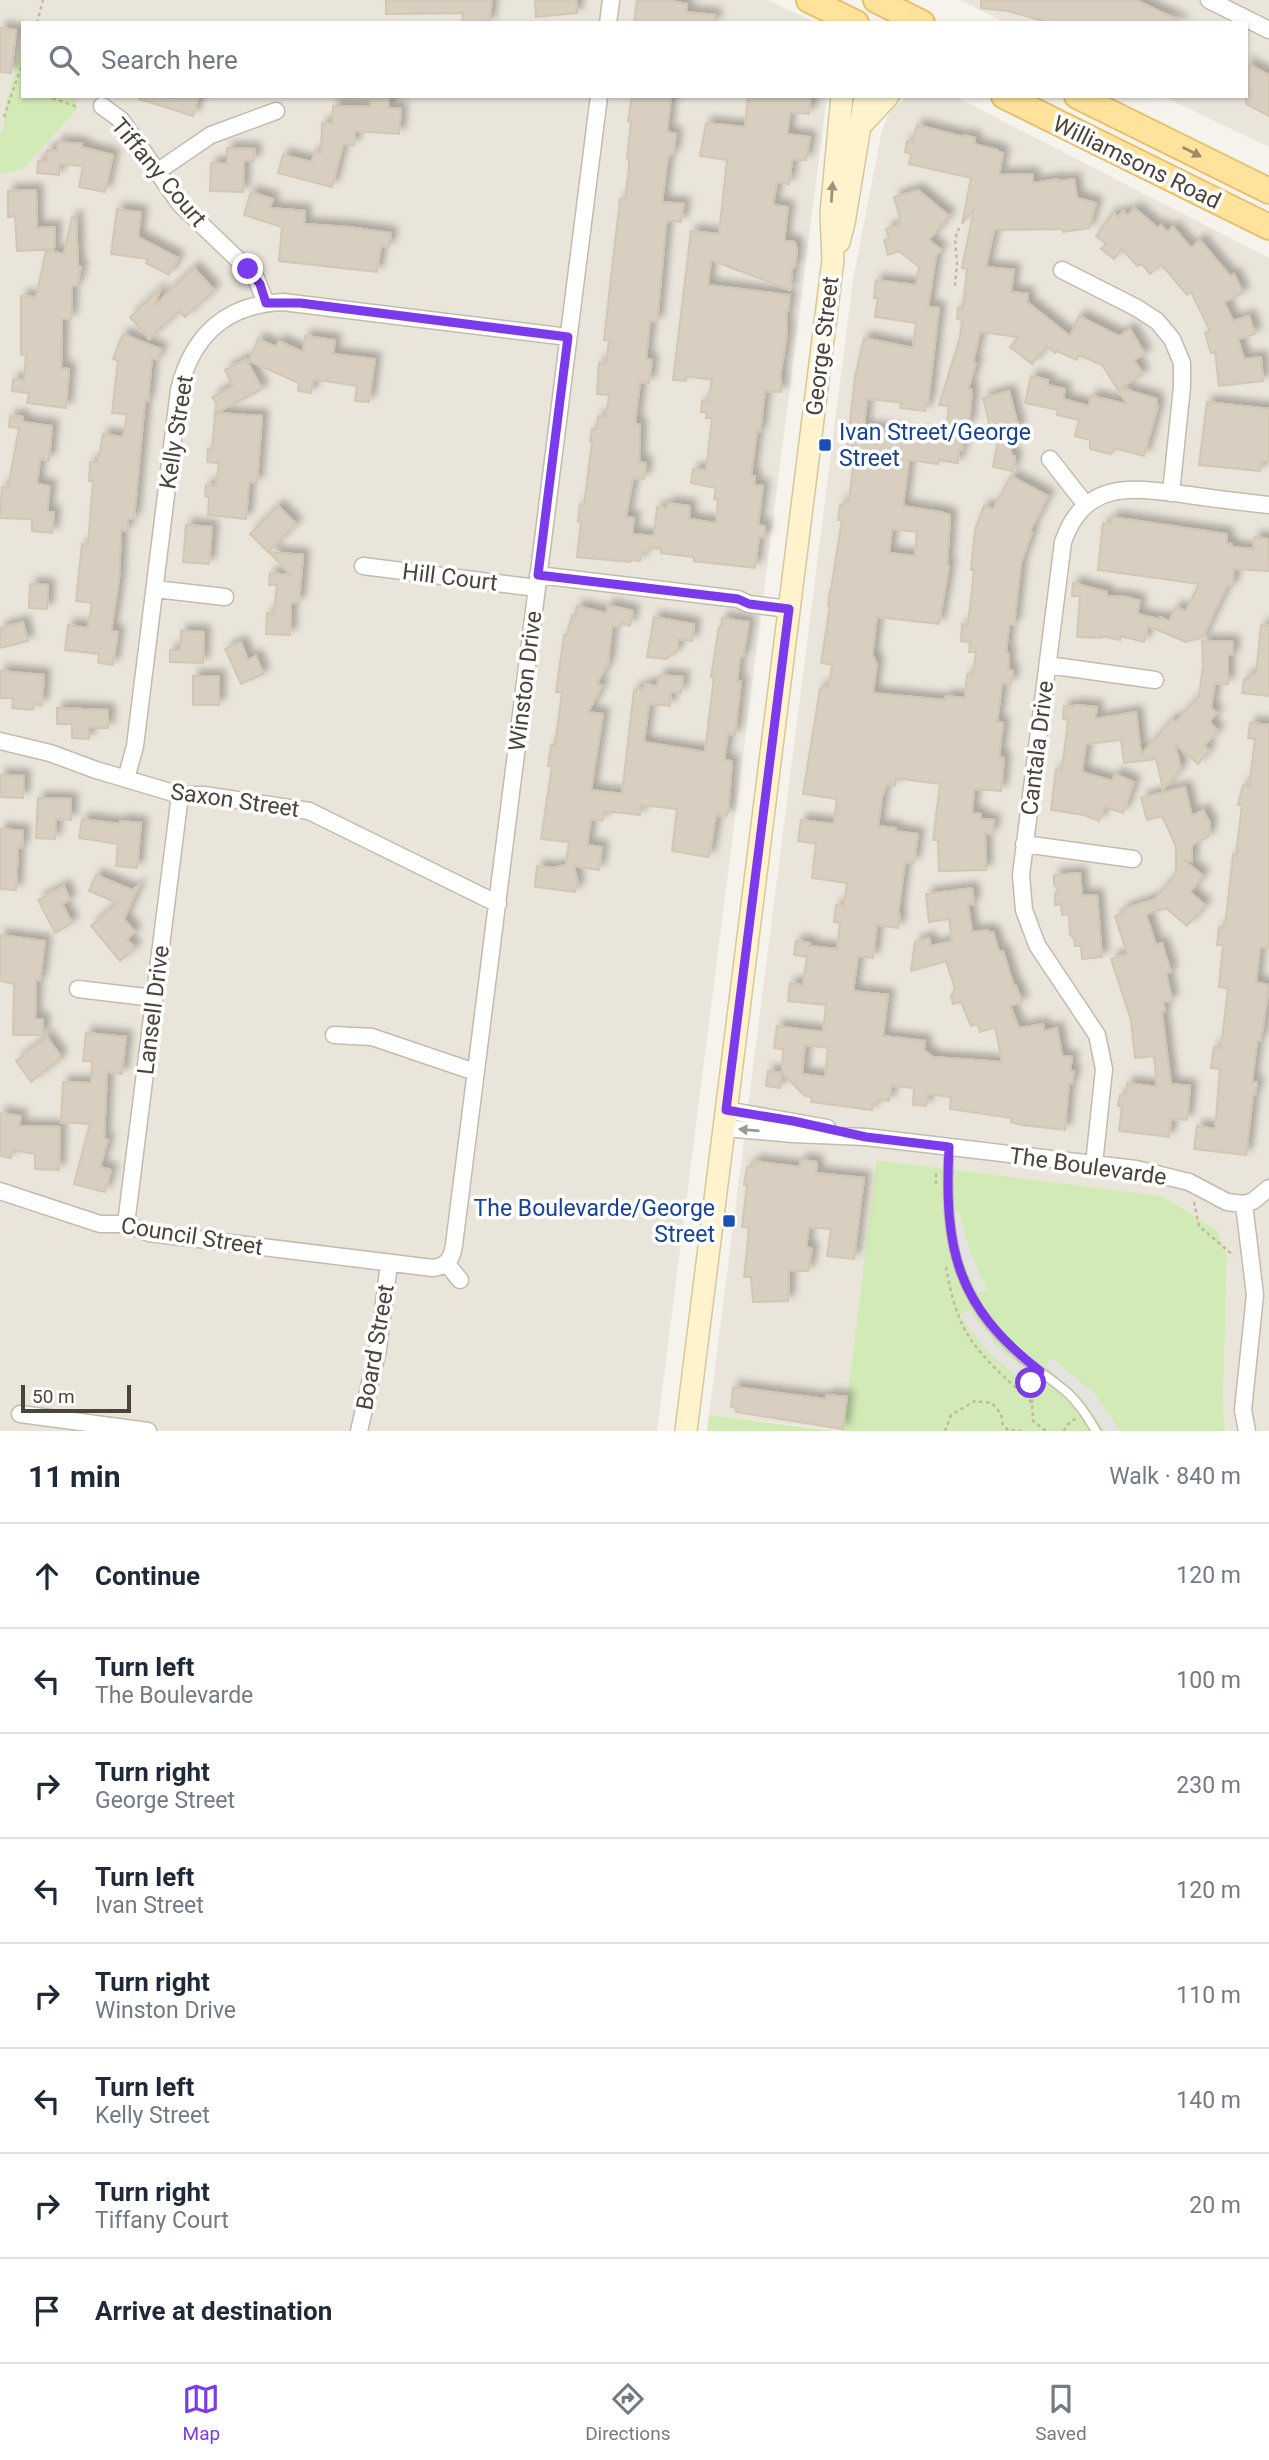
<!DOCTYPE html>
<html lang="en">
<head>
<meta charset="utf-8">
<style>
	body { margin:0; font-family:Roboto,sans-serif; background:#f6f6f7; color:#1f2937 }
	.scale { position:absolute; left:21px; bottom:18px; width:110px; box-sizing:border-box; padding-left:7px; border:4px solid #4b4439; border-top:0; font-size:19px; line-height:24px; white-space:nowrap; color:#4b4439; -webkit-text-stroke:5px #fff; paint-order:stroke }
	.stop { position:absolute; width:21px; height:21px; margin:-16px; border:5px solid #7c3aed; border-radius:50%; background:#fff }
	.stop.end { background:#7c3aed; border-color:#fff; box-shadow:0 2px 7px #0008 }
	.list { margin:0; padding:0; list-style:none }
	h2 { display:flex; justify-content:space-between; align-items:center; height:91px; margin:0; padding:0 28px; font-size:30px }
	h2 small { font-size:23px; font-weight:400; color:#747a83 }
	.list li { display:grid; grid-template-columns:46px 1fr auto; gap:21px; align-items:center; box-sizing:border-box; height:105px; padding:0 28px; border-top:2px solid #e0e1e3 }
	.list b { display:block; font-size:26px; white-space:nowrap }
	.list p { margin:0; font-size:23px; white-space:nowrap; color:#747a83 }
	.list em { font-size:23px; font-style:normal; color:#747a83 }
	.icon { flex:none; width:38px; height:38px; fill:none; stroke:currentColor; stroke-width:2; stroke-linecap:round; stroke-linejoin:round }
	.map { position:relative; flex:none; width:1269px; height:1431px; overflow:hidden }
	.search { position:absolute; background:#fff; box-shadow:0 2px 5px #0004; left:21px; right:21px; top:21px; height:77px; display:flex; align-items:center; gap:18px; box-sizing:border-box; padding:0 24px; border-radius:0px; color:#747a83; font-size:26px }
	.sheet { height:931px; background:#fff }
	nav { display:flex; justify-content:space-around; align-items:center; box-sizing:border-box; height:98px; border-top:2px solid #e0e1e3; background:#fff; font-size:19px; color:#747a83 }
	nav a { display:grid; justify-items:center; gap:4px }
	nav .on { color:#7c3aed }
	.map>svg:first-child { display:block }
	.residential { fill:#eae5da }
	.green { fill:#d2eab5 }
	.parking { fill:#e5e3e0 }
	.building { fill:#d8cfc1; stroke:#d3c7b4; stroke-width:2; fill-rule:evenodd; filter:url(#shadow) }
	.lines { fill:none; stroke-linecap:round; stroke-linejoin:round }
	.service-casing { stroke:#c2bbae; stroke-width:11 }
	.minor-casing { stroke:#c2bbae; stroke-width:19 }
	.secondary-casing { stroke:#d6c79b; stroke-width:24 }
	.primary-casing { stroke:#e6c16a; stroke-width:28 }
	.path { stroke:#c4b79f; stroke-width:2.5; stroke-dasharray:3.5 3.5; stroke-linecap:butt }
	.service { stroke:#fff; stroke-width:8 }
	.minor { stroke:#fff; stroke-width:16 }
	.secondary { stroke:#fff3cd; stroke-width:21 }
	.primary { stroke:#ffe39c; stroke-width:24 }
	.oneway { fill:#9c8c66 }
	.oneway2 { fill:#9c937c }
	.oneway3 { fill:#9c9892 }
	.route { stroke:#7c3aed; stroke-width:9 }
	.transit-dot { fill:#1a4fb4; stroke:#fff; stroke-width:2.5 }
	.labels { text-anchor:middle; stroke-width:7; stroke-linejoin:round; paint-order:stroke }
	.street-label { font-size:23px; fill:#4b4439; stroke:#fff }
	.transit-label { font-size:23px; fill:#164399; stroke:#fff; text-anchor:start }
</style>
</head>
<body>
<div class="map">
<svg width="1269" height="1431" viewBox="0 0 1269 1431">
	<defs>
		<filter id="shadow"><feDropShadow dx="6" dy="-6" stdDeviation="3.5" flood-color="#0004"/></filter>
	</defs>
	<rect width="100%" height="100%" fill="#f6f3ec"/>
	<path class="residential" d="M0,0H767L817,23H23V96H827L657,1431H0Z
		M959,0H1269V147L1162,96H1246V23H1007Z
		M910,96H952L964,101L1269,258V1431H1225L1223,1404L1227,1255L1217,1230L1162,1196L878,1160L843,1431L709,1415L853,280L882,130L890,110Z"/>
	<path class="green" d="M23,37V96H75L77,109L23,169L0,174V134L4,126L5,108Z
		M877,1160L1162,1196L1217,1230L1227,1255L1223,1404L1225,1431H843Z
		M709,1415L836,1431H707Z"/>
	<path class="parking" d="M959,1211L969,1249L987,1290L978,1294L960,1252L950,1212Z
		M969,1310L996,1345L1031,1376L1025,1383L988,1352L959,1315Z
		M1052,1358L1094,1393L1120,1431H1105L1083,1399L1045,1366Z"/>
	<path class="building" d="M386,0H492L489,23H462L463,13L386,14Z
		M535,0H576L577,13L536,17Z
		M637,0H667L687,4L686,12L715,15V23H634Z
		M981,0H1136L1184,23H1050L1008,11L981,8Z
		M0,28L16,30L11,73L0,72Z
		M1246,63L1269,75V116L1246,104Z
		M139,96H199L193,116L139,99Z
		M371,96H389L388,108L401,109L399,134L355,131L354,145H343L332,187L278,173L283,155L312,162L315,151L321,153L322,123L332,124L333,106L370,107Z
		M632,96H671L667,132L676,134L673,155H669L667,163L662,202L684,204L681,222L668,220L666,225L657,322L650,321L646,359L652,360L649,383L640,382L635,424H640L639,462L646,463L644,479L633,478L626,517L634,518L632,534L654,536L657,507L667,508L668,503L690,506L689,519L716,523L718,500L714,499L716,488L691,483L693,469L706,470L712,418H706L707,413L701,412L702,401L708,402L712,380L686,376V381L673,380L691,231L719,234L727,160L700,156L706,123L745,127L748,96H810L811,98L809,114L790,112L787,134L810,137L806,160H792L789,184L777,182L773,205L788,207L784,241L795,242L797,250L795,266L792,270L790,290L711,260L708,285L790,295L788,311H786L787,333L781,371V392L765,391L760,432L757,431L751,476H755L754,485L763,486L758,525L765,526L764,538L759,537L755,568L694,561V557L661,553V549L649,547L648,553L642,552L640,561L631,560L630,562L577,557L581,523L578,521L580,504L584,505L592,442L590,441L592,429H597L598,416L606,417L609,395L597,394L598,376L599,363L606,364L609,341L604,340L620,199L625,200L629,168V158H627L631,122L628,121Z
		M917,125L964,137V135L975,138L974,144L998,150V152L1003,153L999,175L1033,174V183L1058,179L1059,181L1074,179L1077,198L1096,203L1089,228L1063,232L1062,229L994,230L986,267L1014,270L1011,292L1028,294L1027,302L1070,336L1079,316L1119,336L1130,329L1145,354L1134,360L1143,374L1121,388L1157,399L1156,406H1158L1144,456L1115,448L1111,454L1090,449V440L1075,436L1079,420L1057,415L1058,410L1025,403L1031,376L1048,380L1047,385L1065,389L1063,399L1089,406L1091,396L1127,404L1102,365L1079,355L1077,360L1057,351L1055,353L1046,346L1032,364L1010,347L1018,337L980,332L973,362L976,363L968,389L972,390L969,424L965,423L962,451L959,450L958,463L938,460V464L909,460L903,506L940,512L950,515V518L947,565L949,566L939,624L877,617L872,657L875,658V662L877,663L873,693L945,700L946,696L965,698L967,674H973L976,652H969L970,642L961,641L962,624L968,625L974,570H971L975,530L984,506L993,509L1011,476L1048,496L1030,531L1032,532L1021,563L1014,625H1009L1006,653L1009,654L1008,670L1013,671L1011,684L1002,683L997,722L1003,723L999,757L1004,758L1001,791L974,789L972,813L981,814L980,819L994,820L992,834L985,833L986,870L939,871L938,840H933L940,784L896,778L895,785L887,784L882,797L878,826L896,828L895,831L918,834L914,863L905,862L898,914H900L898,928L877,925L873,958L858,956L853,991L888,995L883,1036L925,1041L924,1050L933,1057L1002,1062L995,1027L980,1032L977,1024L971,1026L961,1002L953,1004L951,996L955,989L946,961L911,971L915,942L929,938L931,946L952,941L949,919L929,922L926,894L972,888L974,904L968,905L972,932L988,930L990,933L993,932L999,952L1003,951L1014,987L1016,986L1022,1002L1010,1006L1019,1028L1043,1024L1044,1031L1057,1028L1062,1056L1072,1057L1070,1071H1074L1072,1084L1069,1083L1065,1130L1022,1125L1011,1122L1012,1118L950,1109L951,1097L928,1094L926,1106L913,1105L914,1088L891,1086L889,1101L877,1099L876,1105L872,1104V1110L811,1102L812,1097L805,1096L782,1073L780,1088L766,1086L768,1071L782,1073L783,1049L774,1048L777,1026L823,1032L826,1005L788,1001L790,983L803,985L807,957L794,955L796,941L810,943L809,946L837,949L840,923L834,922L836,905L844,906L847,883L812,878L816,844L798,841L801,820L834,824L837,799L803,794L820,689H821L822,686L829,687L832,665L821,663L830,606H828L830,590H831L842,520H838L840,505H844L845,500L849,501L855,450L847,449L855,377L864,338L913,348L916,323L875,317L878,298H874L876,280L916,285L919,267L899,251L888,255L884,240L889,239L886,229L899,225L898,223L901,222L894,197L918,190L949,216L929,240L941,250L936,256L928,307L939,308L928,403H926L925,411L900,408L901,403L897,402L867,399L864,425L865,427L902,431V436L945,439L949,406L939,405L960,338L962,320L957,319L958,308L962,309L963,306L967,269L962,268L974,209L962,224L971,178L909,164L911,154L905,152L907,141L913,142ZM892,529L917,532L915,556L889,553ZM805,1045L828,1048L825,1077L802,1074Z
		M57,142L82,144L81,147L113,155L105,192L79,187L83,166L60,164L59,175L37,173L38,161H46L47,150L57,151Z
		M227,148L255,149L254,161H244L243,192L210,191L211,163L227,164Z
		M36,190L37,228L55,227L54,249L17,251L15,216L8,217V191Z
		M251,192L273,199L270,208L305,211L304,224L348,227L391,233L389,247L381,246L377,272L279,261L282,227L244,215Z
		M1134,208L1158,228L1161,225L1167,232L1173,227L1191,248L1200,240L1230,276L1234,274L1243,293L1224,302L1233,321L1249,316L1255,334L1238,339L1244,359L1261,357L1263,381L1219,386L1215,352L1211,353L1205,333L1210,331L1191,292L1187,295L1161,264L1150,274L1142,264L1137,266L1122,249L1114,259L1101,249L1106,244L1096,236L1113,213L1118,217L1123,211L1128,215Z
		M117,209L141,212L138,237L178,258L169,275L146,263L148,259L111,254Z
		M72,217H76L78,266L81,267L77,286L72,285L71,319H62L61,368L69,369L66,408L27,403L29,393L12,391L13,379L24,380L26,355H21V296L36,297L46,251L64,254Z
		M194,268L214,290L185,317L179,311L149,339L130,317L161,288L154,306Z
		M123,334L161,349L157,360L152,358L148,401L145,400L134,519H128L127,531L121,530L119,579L111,631L118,632L113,665L98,663L99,654L65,650L68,625L88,628L92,603L76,601L82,544H88L93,481H89L90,462H98L103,434L123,437L127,414L112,413L118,361L113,359Z
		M305,336L335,340L333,354L375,359L369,402L355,401L357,386L318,380L313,381L311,393L298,391L299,383L249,361L258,339L276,347L279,341L303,352Z
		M246,359L262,389L216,413L262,416L257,483L249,482L246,519L208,515L209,497L205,496L206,485L216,486L219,463L207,462L208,449L212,450L216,403L212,397L233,386L225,370Z
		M1009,391L1019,429L1006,433L1012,456H1015L1013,471L993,467L998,441L990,443L992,435L983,398Z
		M1207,402L1269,409V461H1262L1260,471L1199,465Z
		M10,416L23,417V422L52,426L49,460L40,459L37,484L50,486L47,512H54L52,533L32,531V519L0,518L2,487L8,488L19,428L9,427Z
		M278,506L296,524L268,552L250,534Z
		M1112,517L1227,534L1226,543L1232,544V547L1253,549L1255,537L1268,539L1269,571L1234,569L1232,587L1227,586L1202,638L1186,642L1148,626L1144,642L1121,636L1120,640L1102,636V638L1077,637L1080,596H1072L1073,583L1107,592V596L1126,597L1140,601L1137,614L1159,619L1160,617L1169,621L1176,607L1186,611L1199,584L1098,570L1103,523L1111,524Z
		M186,525L212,527L209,564L183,562Z
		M269,552L303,555L299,603L291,602L290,635L266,634L267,613L274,614L277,585H269L270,573L291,575Z
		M30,584L48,585L47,609L29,608Z
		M608,605L633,611L630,626L621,623L620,627L612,626L608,664L597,683L602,686L588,712L603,714L591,790L622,794L634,690L636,691L637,688L644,689L645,684L657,686L660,675L683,677L681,693L671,692L670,706L649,704L644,742L705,752L714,677H711L719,627H721L722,618L749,622L743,657H740L737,681H741L735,735L728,734L724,760L732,761L728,813L726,816L716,815L712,840L709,856L707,857L672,851L677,809L641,805L640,815L604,811L603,820L591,819L587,845L602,847L599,870L574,866L578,884L575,892L535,887L537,866L553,868L566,865L569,842L541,839L552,766H548L551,745H555L562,692H556L564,635H567L572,615L575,616L577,606L606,613Z
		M654,617L694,624L692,641L678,639L677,651L666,659L647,657Z
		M23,622L28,641L0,648V628Z
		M1261,625L1269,626V696L1242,693L1244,679H1249L1250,674L1256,675Z
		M181,631L204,632L203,663L170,662V650H180Z
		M1202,641L1233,642V655H1228V684L1215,683L1211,708L1217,713L1209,722L1218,731L1204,746L1209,750L1198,764L1175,744L1181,769L1163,789L1156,759L1124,763L1121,740L1086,744L1082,772L1112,781L1115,774L1134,782L1123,813L1105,807L1099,821L1084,815L1051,810L1056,769L1062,770L1068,720L1063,719L1064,706L1074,707L1075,705L1097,707L1095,719L1136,712L1141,755L1172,719L1176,722L1199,696L1203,665Z
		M241,642L248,660L256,656L263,674L241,684L225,649Z
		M0,671L44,675L42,705L34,704L33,710L12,708L13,698H0Z
		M193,676H219V705H193Z
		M57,708L108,710V728H89V739L72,738V724H57Z
		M1250,723L1269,725V948L1260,947L1256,982L1269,985L1263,1027L1260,1041H1257L1252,1082H1257L1255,1095H1253L1246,1155L1194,1149L1197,1126L1215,1129L1220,1069L1211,1068L1214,1047L1221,1048L1228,988L1219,987L1223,945H1217L1219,927H1225L1233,854L1236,855L1242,805H1238L1243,785L1249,787L1255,739L1248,738Z
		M0,775L24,776L23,798L0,797Z
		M1185,787L1192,816L1203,810L1210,823L1209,836L1192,845V861L1184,860L1203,876L1190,892L1205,905L1187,926L1166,908L1146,914L1156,945L1162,943L1171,972L1166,973L1172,1001L1163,1002L1165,1012H1162L1171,1084L1190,1086L1187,1120L1171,1119L1169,1137L1119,1131L1122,1106H1118L1120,1095H1126L1127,1083L1157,1087L1154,1056L1135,1058L1131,1020L1111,959L1127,954L1115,916L1125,912L1124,909L1155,899L1176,874V848L1171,835L1162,816L1147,820L1141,798Z
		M38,798L71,799V820L56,819L55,839L36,838Z
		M82,819L120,824V821L141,823L137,868L116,866L118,844L79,838Z
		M0,829L23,831L22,848L18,847L16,890L0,889Z
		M1080,873L1082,896L1097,895L1102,957L1082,959L1081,946H1075L1074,938L1070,935L1069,914L1062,915L1061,904L1055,905V895L1058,889L1054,885V875Z
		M96,875L132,890L139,885L124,919L135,932L127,939L135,948L120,961L91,926L117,903L89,891Z
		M64,886L70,900L62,904L72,923L55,933L38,900Z
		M0,935L45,941L40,981L36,980L35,1019H43V1035H13L14,984L0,981Z
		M86,1033L126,1037L122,1074L107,1072L104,1139L108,1140L100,1167L111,1170L105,1192L74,1184L90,1124L61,1122L63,1082L91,1083L92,1061H83Z
		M47,1037L60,1055V1059L31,1082L16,1061Z
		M0,1113L21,1116L19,1126L60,1127L59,1170L35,1169V1154L12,1150L11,1158L0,1156Z
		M801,1160L817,1162L816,1173L864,1178L854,1259L827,1256L831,1229L809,1227L806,1246L812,1249L808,1271H789L788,1301L753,1302L751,1277H744L749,1228L742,1227L747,1185H744L747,1167H753L754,1161L800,1167Z
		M733,1387L826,1399V1395L847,1397L843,1429L736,1412V1408L731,1407Z"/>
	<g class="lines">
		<defs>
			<path id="service" d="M949,1147C945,1237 952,1298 1025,1360C1037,1370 1051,1379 1063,1389C1077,1400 1087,1416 1096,1431"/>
			<path id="minor" d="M1209,0L1269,30
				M608,23L611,0
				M102,106L121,120L180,204L255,276L266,303
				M158,171L211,135L276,111
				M1062,270L1137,308L1157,321L1172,339L1182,363V387L1171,493
				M1050,459L1086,505
				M363,566L537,588
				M538,575L738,599L749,604L789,609
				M155,589L225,597
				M1048,665L1155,680
				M0,741L50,753L96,770L180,795H204L309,811L498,904
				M126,779L135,746L179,390C192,336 226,304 283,302L568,337
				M1024,844L1133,859
				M78,989L154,998
				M334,1035L372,1037L475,1072
				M726,1110L827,1128
				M724,1128L793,1134L866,1137L1136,1169L1189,1182L1227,1202L1244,1204L1255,1295L1243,1410L1247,1431
				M1094,1164L1104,1069L1097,1035L1037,945L1024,910L1021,875L1063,542C1085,478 1134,488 1189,495C1215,499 1242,502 1269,505
				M0,1191L100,1224H126L149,1233L433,1268C447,1266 452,1259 454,1245L599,96
				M1244,1204L1253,1201L1269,1188
				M126,1224L180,795
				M447,1264L460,1280
				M20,1414L148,1431
				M359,1431L378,1349L389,1264"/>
			<path id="secondary" d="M861,125L888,96
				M839,242L844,223L865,96
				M686,1431L833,260L831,213L842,96"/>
			<path id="primary" d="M809,0L856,23
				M876,0L922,23
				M1004,96L1269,227
				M1077,96L1269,191"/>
		</defs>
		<use href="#service" class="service-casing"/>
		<use href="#minor" class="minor-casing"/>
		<use href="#secondary" class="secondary-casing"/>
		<use href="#primary" class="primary-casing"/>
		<path class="path" d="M37,23L43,0
			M46,96L78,107
			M4,117L23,61
			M955,286L957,263L955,239L959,228
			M936,1184V1170
			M1194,1202L1199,1226L1234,1256
			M946,1267C951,1294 957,1322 974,1344C990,1366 1013,1384 1032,1403L1033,1421L1046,1431
			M1032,1403L1031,1383L1033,1380
			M945,1431L951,1415L975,1401L992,1403L1001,1414L1003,1425L1008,1430L1021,1431
			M1064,1431L1066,1426L1076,1418"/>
		<use href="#service" class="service"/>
		<use href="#minor" class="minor"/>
		<use href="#secondary" class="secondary"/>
		<use href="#primary" class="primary"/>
	</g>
	<defs><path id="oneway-solid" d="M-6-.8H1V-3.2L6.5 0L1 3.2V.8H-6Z" transform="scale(1.75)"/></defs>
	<use class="oneway" href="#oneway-solid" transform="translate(1192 152) rotate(27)"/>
	<use class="oneway2" href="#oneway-solid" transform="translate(832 192) rotate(-86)"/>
	<use class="oneway3" href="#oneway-solid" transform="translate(749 1130) rotate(-175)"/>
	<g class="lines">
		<path class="route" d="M248,269L260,284L266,303H300L568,337L538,575L738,599L749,604L789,609L726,1110L793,1121L866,1137L949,1147C944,1249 956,1306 1040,1371L1031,1383"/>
	</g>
	<g class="transit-dot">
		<rect x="818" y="438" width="14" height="14" rx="3.5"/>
		<rect x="722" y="1214" width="14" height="14" rx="3.5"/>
	</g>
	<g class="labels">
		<g class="street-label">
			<text transform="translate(1137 162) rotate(26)" y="8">Williamsons Road</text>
			<text transform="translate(159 172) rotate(50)" y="8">Tiffany Court</text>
			<text transform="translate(822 346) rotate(-83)" y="8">George Street</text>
			<text transform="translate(176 432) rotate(-81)" y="8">Kelly Street</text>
			<text transform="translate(450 577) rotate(7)" y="8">Hill Court</text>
			<text transform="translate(525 681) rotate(-83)" y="8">Winston Drive</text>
			<text transform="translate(1037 748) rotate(-83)" y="8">Cantala Drive</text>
			<text transform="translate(235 800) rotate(8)" y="8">Saxon Street</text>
			<text transform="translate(153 1010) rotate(-83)" y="8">Lansell Drive</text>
			<text transform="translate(1088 1166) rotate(8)" y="8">The Boulevarde</text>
			<text transform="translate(192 1236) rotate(9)" y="8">Council Street</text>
			<text transform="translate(375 1347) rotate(-80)" y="8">Board Street</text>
		</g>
		<g class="transit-label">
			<text x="839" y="440">Ivan Street/George<tspan x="839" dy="26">Street</tspan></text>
			<text x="715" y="1216" text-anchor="end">The Boulevarde/George<tspan x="715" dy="26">Street</tspan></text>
		</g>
	</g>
</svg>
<div class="scale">50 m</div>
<div class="stop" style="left:1031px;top:1383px"></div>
<div class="stop end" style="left:248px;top:269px"></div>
<div class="search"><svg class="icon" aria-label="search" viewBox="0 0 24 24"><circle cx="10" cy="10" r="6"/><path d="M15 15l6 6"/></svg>Search here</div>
</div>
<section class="sheet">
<h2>11 min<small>Walk · 840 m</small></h2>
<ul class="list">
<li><svg class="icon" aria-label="ahead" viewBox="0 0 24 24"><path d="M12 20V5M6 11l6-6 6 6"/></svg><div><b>Continue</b></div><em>120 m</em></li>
<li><svg class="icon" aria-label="left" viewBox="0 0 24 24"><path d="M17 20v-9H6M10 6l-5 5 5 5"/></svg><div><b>Turn left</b><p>The Boulevarde</p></div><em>100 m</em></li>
<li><svg class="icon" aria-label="right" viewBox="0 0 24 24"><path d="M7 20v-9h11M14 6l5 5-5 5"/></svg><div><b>Turn right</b><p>George Street</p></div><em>230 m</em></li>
<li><svg class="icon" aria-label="left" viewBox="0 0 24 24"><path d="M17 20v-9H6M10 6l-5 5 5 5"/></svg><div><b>Turn left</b><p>Ivan Street</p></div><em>120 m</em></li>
<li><svg class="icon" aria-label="right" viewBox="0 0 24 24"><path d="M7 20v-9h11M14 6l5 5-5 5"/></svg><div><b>Turn right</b><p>Winston Drive</p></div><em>110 m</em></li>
<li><svg class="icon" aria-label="left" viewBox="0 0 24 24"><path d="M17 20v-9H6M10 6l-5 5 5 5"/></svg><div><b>Turn left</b><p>Kelly Street</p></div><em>140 m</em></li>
<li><svg class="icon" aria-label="right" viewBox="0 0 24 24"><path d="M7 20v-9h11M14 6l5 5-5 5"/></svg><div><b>Turn right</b><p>Tiffany Court</p></div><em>20 m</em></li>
<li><svg class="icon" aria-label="arrive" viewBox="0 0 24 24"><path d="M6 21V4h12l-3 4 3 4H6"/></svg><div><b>Arrive at destination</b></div></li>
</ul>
</section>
<nav>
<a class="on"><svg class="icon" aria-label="map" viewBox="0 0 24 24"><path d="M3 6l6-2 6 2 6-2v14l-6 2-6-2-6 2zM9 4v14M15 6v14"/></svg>Map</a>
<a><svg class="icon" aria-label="directions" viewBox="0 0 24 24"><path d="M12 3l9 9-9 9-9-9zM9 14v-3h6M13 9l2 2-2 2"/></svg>Directions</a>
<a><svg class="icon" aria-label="saved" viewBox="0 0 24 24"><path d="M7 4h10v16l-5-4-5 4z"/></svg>Saved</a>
</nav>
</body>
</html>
